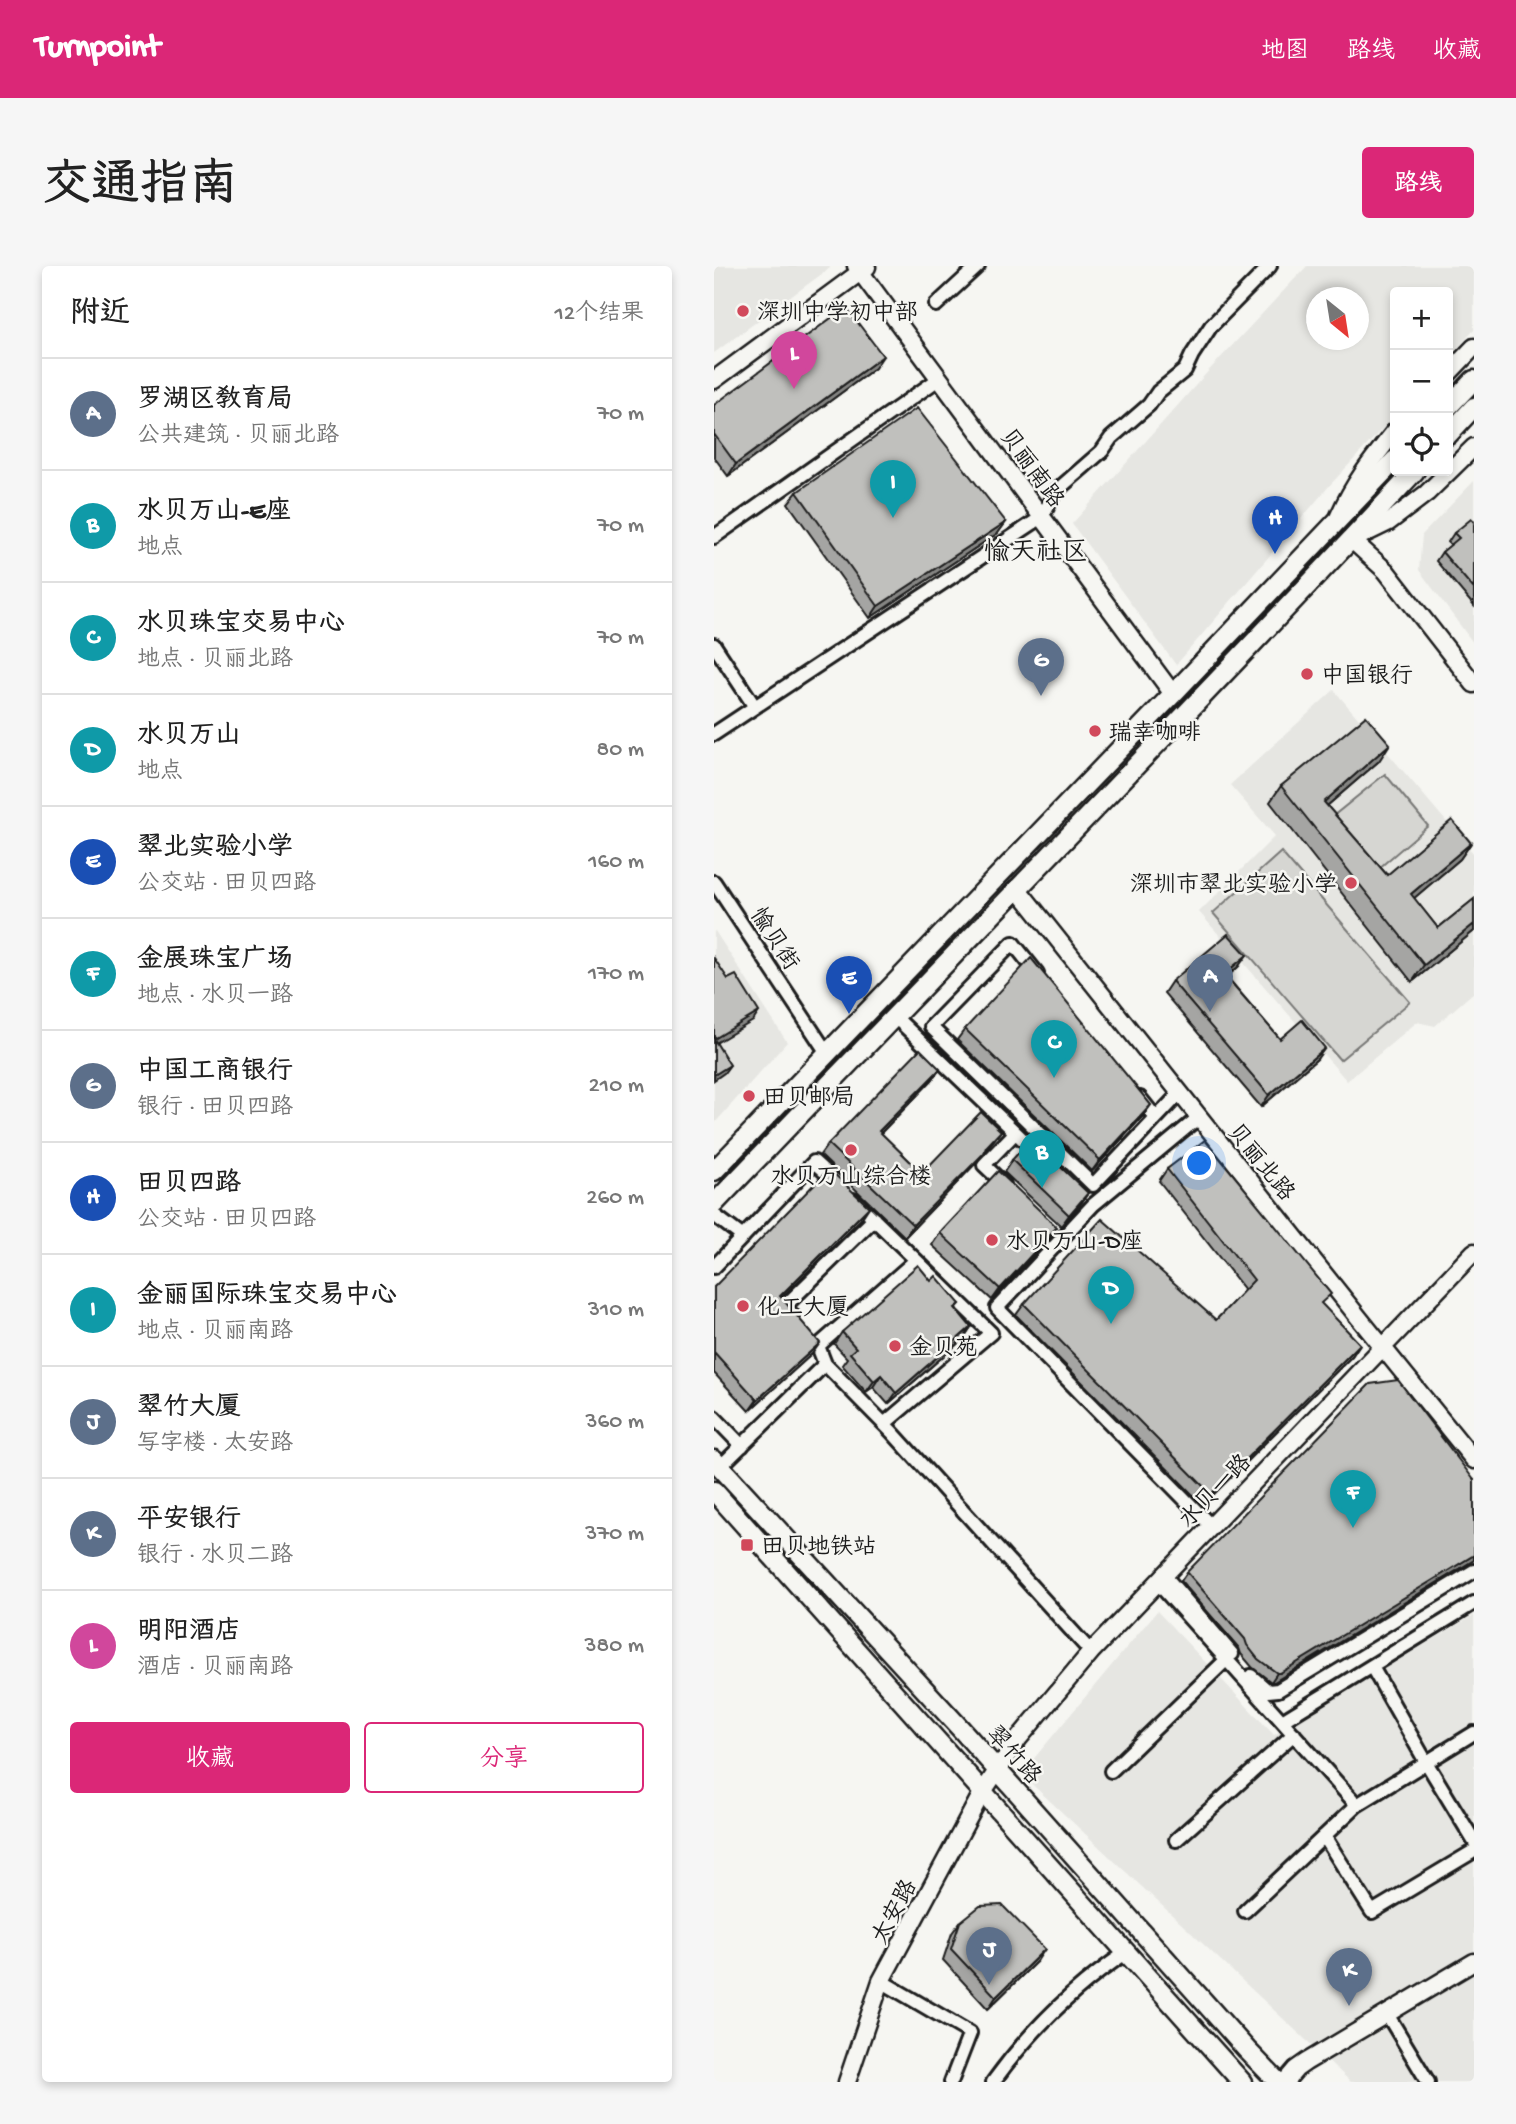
<!DOCTYPE html>
<html lang="zh">
<head>
<meta charset="utf-8">
<style>
	body { margin:0; font-family:"Gochi Hand","LXGW WenKai TC",sans-serif; background:#f6f6f6; color:#222 }
	.controls { position:absolute; right:21px; top:21px; display:grid; overflow:hidden; border-radius:7px; box-shadow:0 4px 10px #0003 }
	.controls button { width:63px; height:63px; display:grid; place-items:center; padding:0; border:0; border-bottom:2px solid #e0e0e0; background:#fff; color:#222; font:35px sans-serif }
	.compass { position:absolute; left:592px; top:21px; width:63px; height:63px; border-radius:50%; background:#fff; box-shadow:0 4px 10px #0003; rotate:150deg }
	.you { position:absolute; left:486px; top:898px; width:24px; height:24px; margin:-18px; border:5px solid #fff; border-radius:50%; background:#1a73e8; box-shadow:0 0 0 10px #1a73e833 }
	.badge { display:grid; place-items:center; width:46px; height:46px; border-radius:50%; background:#db2777; color:#fff; font-size:23px; font-weight:700 }
	.pin { position:absolute; translate:-50% -58px; filter:drop-shadow(0 2px 4px #0008) }
	.pin::after { content:''; position:absolute; top:37px; width:24px; height:21px; background:inherit; clip-path:polygon(0 0,100% 0,50% 100%) }
	.list { margin:0; padding:0; list-style:none }
	h2 { display:flex; justify-content:space-between; align-items:center; height:91px; margin:0; padding:0 28px; font-size:30px }
	h2 small { font-size:23px; font-weight:400; color:#767676 }
	.list li { display:grid; grid-template-columns:46px 1fr auto; gap:21px; align-items:center; box-sizing:border-box; height:112px; padding:0 28px; border-top:2px solid #e0e0e0 }
	.list b { display:block; font-size:26px; white-space:nowrap }
	.list p { margin:0; font-size:23px; white-space:nowrap; color:#767676 }
	.list em { font-size:23px; font-style:normal; color:#767676 }
	.actions { display:flex; gap:14px; padding:21px 28px }
	.actions a { flex:1; padding:16px 0; border:2px solid #db2777; border-radius:7px; text-align:center; font-size:24px; color:#db2777 }
	.actions .main { background:#db2777; color:#fff }
	.icon { flex:none; width:38px; height:38px; fill:none; stroke:currentColor; stroke-width:2; stroke-linecap:round; stroke-linejoin:round }
	.map { position:relative; flex:none; width:760px; height:1816px; overflow:hidden; border-radius:7px }
	header { display:flex; align-items:center; gap:42px; box-sizing:border-box; height:98px; padding:0 35px; background:#db2777; color:#fff }
	header strong { font-size:33px }
	nav { display:flex; gap:38px; margin-inline-start:auto; font-size:24px }
	.intro { display:flex; align-items:center; justify-content:space-between; box-sizing:border-box; height:168px; padding:0 42px }
	h1 { margin:0; font-size:49px }
	.button { padding:18px 32px; border-radius:7px; background:#db2777; color:#fff; font-size:24px; font-weight:700 }
	main { display:flex; gap:42px; padding:0 42px }
	aside { flex:1; background:#fff; border-radius:7px; box-shadow:0 4px 10px #0003 }
	.map>svg:first-child { display:block }
	.built { fill:#e6e6e2; fill-rule:evenodd }
	.green { fill:#d6d6d2; stroke:#797977; stroke-width:2 }
	.lines { fill:none; stroke-linecap:round; stroke-linejoin:round }
	.minor-casing { stroke:#1c1c1c; stroke-width:18 }
	.tertiary-casing { stroke:#1c1c1c; stroke-width:21 }
	.secondary-casing { stroke:#1c1c1c; stroke-width:23 }
	.minor { stroke:#f6f6f2; stroke-width:12 }
	.tertiary { stroke:#f6f6f2; stroke-width:16 }
	.secondary { stroke:#f6f6f2; stroke-width:18 }
	.wall { fill:#a5a5a3; stroke:#1c1c1c; stroke-width:2 }
	.shaded-wall { fill:#868684; stroke:#1c1c1c; stroke-width:2 }
	.building { fill:#c0c0bd; stroke:#1c1c1c; stroke-width:2 }
	.poi-dot { fill:#d1495b; stroke:#f6f6f2; stroke-width:2.5 }
	.labels { text-anchor:middle; stroke-width:5; stroke-linejoin:round; paint-order:stroke }
	.poi-label { font-size:23px; fill:#1c1c1c; stroke:#f6f6f2; text-anchor:start }
	.street-label { font-size:23px; fill:#1c1c1c; stroke:#f6f6f2 }
	.quarter-label { font-size:26px; fill:#1c1c1c; stroke:#f6f6f2 }
</style>
</head>
<body>
<header>
<strong>Turnpoint</strong>
<nav><a>地图</a><a>路线</a><a>收藏</a></nav>
</header>
<div class="intro"><h1>交通指南</h1><a class="button">路线</a></div>
<main>
<aside>
<h2>附近<small>12个结果</small></h2>
<ul class="list">
<li><span class="badge" style="background:#5c6f8a">A</span><div><b>罗湖区教育局</b><p>公共建筑 · 贝丽北路</p></div><em>70 m</em></li>
<li><span class="badge" style="background:#0f9aa8">B</span><div><b>水贝万山-E座</b><p>地点</p></div><em>70 m</em></li>
<li><span class="badge" style="background:#0f9aa8">C</span><div><b>水贝珠宝交易中心</b><p>地点 · 贝丽北路</p></div><em>70 m</em></li>
<li><span class="badge" style="background:#0f9aa8">D</span><div><b>水贝万山</b><p>地点</p></div><em>80 m</em></li>
<li><span class="badge" style="background:#1a4fb4">E</span><div><b>翠北实验小学</b><p>公交站 · 田贝四路</p></div><em>160 m</em></li>
<li><span class="badge" style="background:#0f9aa8">F</span><div><b>金展珠宝广场</b><p>地点 · 水贝一路</p></div><em>170 m</em></li>
<li><span class="badge" style="background:#5c6f8a">G</span><div><b>中国工商银行</b><p>银行 · 田贝四路</p></div><em>210 m</em></li>
<li><span class="badge" style="background:#1a4fb4">H</span><div><b>田贝四路</b><p>公交站 · 田贝四路</p></div><em>260 m</em></li>
<li><span class="badge" style="background:#0f9aa8">I</span><div><b>金丽国际珠宝交易中心</b><p>地点 · 贝丽南路</p></div><em>310 m</em></li>
<li><span class="badge" style="background:#5c6f8a">J</span><div><b>翠竹大厦</b><p>写字楼 · 太安路</p></div><em>360 m</em></li>
<li><span class="badge" style="background:#5c6f8a">K</span><div><b>平安银行</b><p>银行 · 水贝二路</p></div><em>370 m</em></li>
<li><span class="badge" style="background:#d1479c">L</span><div><b>明阳酒店</b><p>酒店 · 贝丽南路</p></div><em>380 m</em></li>
</ul>
<div class="actions"><a class="main">收藏</a><a>分享</a></div>
</aside>
<div class="map">
<svg width="760" height="1816" viewBox="0 0 760 1816">
	<rect width="100%" height="100%" fill="#f6f6f2"/>
	<filter id="ink" filterUnits="userSpaceOnUse"><feTurbulence type="fractalNoise" baseFrequency=".0143" numOctaves="2"/><feDisplacementMap in="SourceGraphic" scale="14" xChannelSelector="R" yChannelSelector="G"/><feConvolveMatrix kernelMatrix="1 2 1 2 8 2 1 2 1" color-interpolation-filters="sRGB"/></filter>
	<g filter="url(#ink)">
		<path class="built" d="M0,0H115L116,2L0,87Z
			M593,0H760V64L734,92V26H681V149L616,219L462,399L358,258L498,101ZM603,32H645V74H603Z
			M760,215V378L705,304L708,269Z
			M620,424L760,588V726L721,760L703,756L633,815L485,646L561,570L516,519Z
			M1,665L73,776L0,858V666Z
			M443,1345L560,1469L760,1349V1816H637L307,1508Z"/>
		<path class="green" d="M671,508L714,560L657,609L613,555Z
			M567,586L696,736L626,794L499,647Z"/>
		<g class="lines">
			<defs>
				<path id="minor" d="M222,39L264,0
					M0,271L226,112
					M0,379L41,441
					M0,468L328,251L341,226L388,185L397,172L435,139L444,126L471,104L478,89L497,60L556,0
					M0,616L113,787
					M323,707L299,677L217,761L379,919L466,827
					M179,749L325,889
					M426,832L442,852
					M485,851L379,939L283,1042L497,1260
					M290,918L270,899L301,867
					M0,949L29,971
					M0,1001L100,896L122,916
					M79,1050L71,1040L160,953
					M111,1098L178,1166L377,1386
					M0,1151L28,1180
					M170,1158L277,1067L202,994
					M6,1201L111,1098L104,1080L202,994L140,934
					M450,1309L518,1388
					M443,1316L643,1539L760,1467
					M658,1401L712,1496L760,1575
					M537,1410L554,1425L564,1424L760,1305
					M568,1455L760,1337
					M397,1505L512,1394
					M610,1570L658,1646L760,1585
					M462,1574L580,1468
					M531,1645L643,1539
					M167,1715L256,1767L237,1816
					M673,1748L714,1816
					M279,1816C315,1766 362,1720 413,1686"/>
				<path id="tertiary" d="M142,0L459,428
					M734,108L760,81
					M0,114L153,1
					M760,181L713,227L675,256L638,274L672,305L760,418
					M625,250C640,216 658,194 681,165
					M303,622L645,1052L760,1194
					M133,1816L167,1715L268,1527L305,1472L377,1386L760,986
					M571,1816L582,1803L592,1796L760,1696"/>
				<path id="secondary" d="M734,141L760,114
					M734,169L760,141
					M0,905L459,428L681,194
					M0,938C234,694 471,452 701,205
					M0,1194L246,1462L533,1784L564,1816
					M0,1225L528,1816"/>
			</defs>
			<use href="#minor" class="minor-casing"/>
			<use href="#tertiary" class="tertiary-casing"/>
			<use href="#secondary" class="secondary-casing"/>
			<use href="#minor" class="minor"/>
			<use href="#tertiary" class="tertiary"/>
			<use href="#secondary" class="secondary"/>
		</g>
		<path class="wall" d="M161,102L14,210L0,191V139Z
			M83,226L292,256L284,267L156,352L74,237Z
			M760,256V340L722,295L728,286L737,279L734,276L740,267Z
			M665,495L613,540L673,609L757,577L746,593L700,632L724,662L760,633V665L698,716L556,536L567,520Z
			M524,701L513,711L566,773L603,793L547,841L450,727L458,715Z
			M251,763L429,850L378,905L243,774Z
			M226,803L218,814L167,867L208,907L287,865L261,898L191,971L106,889L114,878Z
			M298,894L374,927L366,939L347,960L290,906Z
			M453,903L609,1040L646,1078L638,1090L489,1239L302,1049L310,1038L502,1054L531,1024L445,915Z
			M147,953L68,1032L98,1088L35,1145L0,1107V1021Z
			M226,967L335,973L278,1034L218,979Z
			M217,1015L246,1038L242,1043L257,1061L249,1073L174,1138L159,1121L152,1126L128,1099L133,1092L120,1078L128,1066Z
			M760,1214V1294L560,1416H557L538,1401L527,1388L525,1382L467,1315L473,1306Z
			M246,1656L323,1695L274,1743L229,1694L238,1667Z"/>
		<path class="shaded-wall" d="M169,90L161,102L14,210L22,198Z
			M292,256L284,267L156,352L164,340Z
			M676,478L665,495L599,552L610,536Z
			M757,577L746,593L685,645L697,628Z
			M760,658V665L698,716L710,699Z
			M533,689L524,701L502,720L510,708Z
			M45,746L39,755L0,778V773Z
			M611,782L603,793L547,841L555,829Z
			M16,799L10,807L0,814V809Z
			M226,803L218,814L157,877L165,865Z
			M437,839L429,850L378,905L386,894Z
			M287,865L261,898L191,971L199,959Z
			M374,927L366,939L347,960L355,949Z
			M155,941L147,953L58,1041L66,1030Z
			M343,961L335,973L278,1034L286,1023Z
			M257,1061L249,1073L174,1138L182,1127Z
			M106,1077L98,1088L35,1145L43,1134Z
			M646,1078L638,1090L489,1239L497,1228Z
			M167,1109L159,1121L152,1126L160,1115Z
			M760,1289V1294L560,1416H557L563,1407Z
			M331,1683L323,1695L274,1743L282,1731Z"/>
		<path class="building" d="M132,41L169,90L22,198L0,168V139Z
			M203,142L292,256L164,340L83,226Z
			M757,253L760,256V323L728,286L745,272L740,267Z
			M652,450L676,478L610,536L673,609L738,554L757,577L697,628L724,662L760,633V658L710,699L567,520Z
			M514,668L533,689L510,708L566,773L588,754L611,782L555,829L458,715Z
			M0,692L14,713L22,709L45,746L0,773L16,799L0,809Z
			M317,692L437,839L386,894L251,763Z
			M206,783L226,803L165,865L208,907L267,846L287,865L272,881L270,887L199,959L114,878Z
			M317,873L374,927L355,949L298,894Z
			M491,874L617,1028L607,1037L646,1078L497,1228L310,1038L388,953L502,1054L540,1014L453,903Z
			M115,903L155,941L66,1030L106,1077L43,1134L0,1086V1021Z
			M284,905L343,961L286,1023L226,967Z
			M204,999L217,1015L222,1010L246,1038L241,1042L257,1061L182,1127L167,1109L160,1115L136,1087L142,1082L128,1066Z
			M684,1114L760,1214V1289L566,1407H563L544,1393L533,1379L531,1373L473,1306L656,1118Z
			M288,1639L331,1683L282,1731L237,1683L246,1656L266,1640Z"/>
	</g>
	<g class="poi-dot">
		<circle cx="29" cy="45" r="7"/>
		<circle cx="593" cy="408" r="7"/>
		<circle cx="381" cy="465" r="7"/>
		<circle cx="637" cy="617" r="7"/>
		<circle cx="35" cy="830" r="7"/>
		<circle cx="137" cy="884" r="7"/>
		<circle cx="278" cy="974" r="7"/>
		<circle cx="29" cy="1040" r="7"/>
		<circle cx="181" cy="1080" r="7"/>
		<rect x="26" y="1272" width="14" height="14" rx="3.5"/>
	</g>
	<g class="labels">
		<g class="poi-label">
			<text x="43" y="53">深圳中学初中部</text>
			<text x="607" y="416">中国银行</text>
			<text x="395" y="473">瑞幸咖啡</text>
			<text x="623" y="625" text-anchor="end">深圳市翠北实验小学</text>
			<text x="49" y="838">田贝邮局</text>
			<text x="137" y="917" text-anchor="middle">水贝万山综合楼</text>
			<text x="292" y="982">水贝万山-D座</text>
			<text x="43" y="1048">化工大厦</text>
			<text x="195" y="1088">金贝苑</text>
			<text x="47" y="1287">田贝地铁站</text>
		</g>
		<g class="street-label">
			<text transform="translate(319 201) rotate(54)" y="8">贝丽南路</text>
			<text transform="translate(62 672) rotate(57)" y="8">愉贝街</text>
			<text transform="translate(548 895) rotate(51)" y="8">贝丽北路</text>
			<text transform="translate(500 1224) rotate(-46)" y="8">水贝一路</text>
			<text transform="translate(301 1488) rotate(48)" y="8">翠竹路</text>
			<text transform="translate(179 1645) rotate(-62)" y="8">太安路</text>
		</g>
		<g class="quarter-label">
			<text x="322" y="293">愉天社区</text>
		</g>
	</g>
</svg>
<div class="controls">
<button>+</button>
<button>−</button>
<button><svg class="icon" aria-label="locate" viewBox="0 0 24 24"><circle cx="12" cy="12" r="6"/><path d="M12 2v4M12 18v4M2 12h4M18 12h4"/></svg></button>
</div>
<svg class="compass" viewBox="-18 -18 36 36"><path d="M0-13l5 13h-10z" fill="#e53935"/><path d="M0 13l5-13h-10z" fill="#767676"/></svg>
<div class="you"></div>
<div class="pin badge" style="left:496px;top:746px;background:#5c6f8a">A</div>
<div class="pin badge" style="left:328px;top:922px;background:#0f9aa8">B</div>
<div class="pin badge" style="left:340px;top:812px;background:#0f9aa8">C</div>
<div class="pin badge" style="left:397px;top:1058px;background:#0f9aa8">D</div>
<div class="pin badge" style="left:135px;top:748px;background:#1a4fb4">E</div>
<div class="pin badge" style="left:639px;top:1262px;background:#0f9aa8">F</div>
<div class="pin badge" style="left:327px;top:430px;background:#5c6f8a">G</div>
<div class="pin badge" style="left:561px;top:288px;background:#1a4fb4">H</div>
<div class="pin badge" style="left:179px;top:252px;background:#0f9aa8">I</div>
<div class="pin badge" style="left:275px;top:1719px;background:#5c6f8a">J</div>
<div class="pin badge" style="left:635px;top:1740px;background:#5c6f8a">K</div>
<div class="pin badge" style="left:80px;top:123px;background:#d1479c">L</div>
</div>
</main>
</body>
</html>
